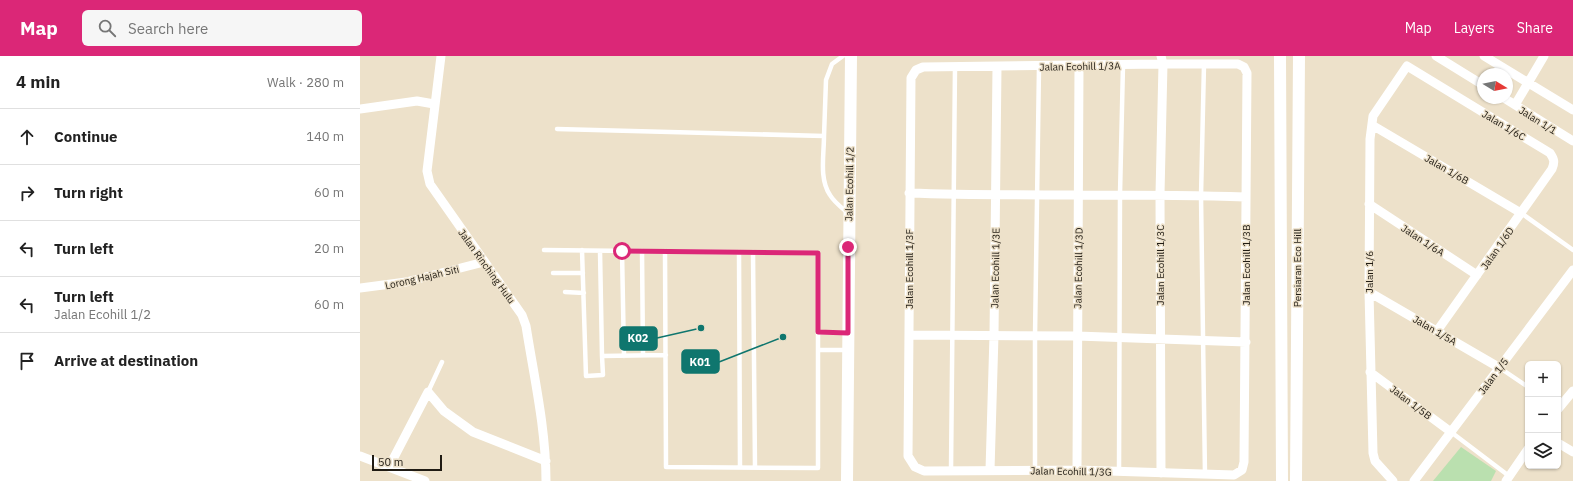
<!DOCTYPE html>
<html lang="en">
<head>
<meta charset="utf-8">
<style>
	body { margin:0; font-family:"IBM Plex Sans",sans-serif; background:#f6f6f6; color:#222 }
	.controls { position:absolute; right:12px; bottom:12px; display:grid; overflow:hidden; border-radius:6px; box-shadow:0 1px 3px #0004 }
	.controls button { width:36px; height:36px; display:grid; place-items:center; padding:0; border:0; border-bottom:1px solid #e0e0e0; background:#fff; color:#222; font:20px sans-serif }
	.compass { position:absolute; left:1117px; top:12px; width:36px; height:36px; border-radius:50%; background:#fff; box-shadow:0 1px 3px #0004; rotate:100deg }
	.scale { position:absolute; left:12px; bottom:10px; width:70px; box-sizing:border-box; padding-left:4px; border:2px solid #201b13; border-top:0; font-size:11px; line-height:14px; white-space:nowrap; color:#201b13; -webkit-text-stroke:3px #ede1ca; paint-order:stroke }
	.stop { position:absolute; width:12px; height:12px; margin:-9px; border:3px solid #db2777; border-radius:50%; background:#fff }
	.stop.end { background:#db2777; border-color:#fff; box-shadow:0 1px 4px #0008 }
	.list { margin:0; padding:0; list-style:none }
	h2 { display:flex; justify-content:space-between; align-items:center; height:52px; margin:0; padding:0 16px; font-size:17px }
	h2 small { font-size:13px; font-weight:400; color:#767676 }
	.list li { display:grid; grid-template-columns:26px 1fr auto; gap:12px; align-items:center; box-sizing:border-box; height:56px; padding:0 16px; border-top:1px solid #e0e0e0 }
	.list b { display:block; font-size:15px; white-space:nowrap }
	.list p { margin:0; font-size:13px; white-space:nowrap; color:#767676 }
	.list em { font-size:13px; font-style:normal; color:#767676 }
	.icon { flex:none; width:22px; height:22px; fill:none; stroke:currentColor; stroke-width:2; stroke-linecap:round; stroke-linejoin:round }
	.map { position:relative; flex:none; width:1213px; height:425px; overflow:hidden }
	header { display:flex; align-items:center; gap:24px; box-sizing:border-box; height:56px; padding:0 20px; background:#db2777; color:#fff }
	header strong { font-size:19px }
	nav { display:flex; gap:22px; margin-inline-start:auto; font-size:14px }
	.search { width:280px; height:36px; background:#f6f6f6; display:flex; align-items:center; gap:10px; box-sizing:border-box; padding:0 14px; border-radius:6px; color:#767676; font-size:15px }
	main { display:flex }
	aside { flex:1; background:#fff }
	.map>svg:first-child { display:block }
	.green { fill:#bae0af }
	.lines { fill:none; stroke-linecap:round; stroke-linejoin:round }
	.service { stroke:#fff; stroke-width:4.5 }
	.minor { stroke:#fff; stroke-width:9 }
	.tertiary { stroke:#fff; stroke-width:12 }
	.route { stroke:#db2777; stroke-width:5 }
	.labels { text-anchor:middle; stroke-width:3; stroke-linejoin:round; paint-order:stroke }
	.street-label { font-size:10px; fill:#201b13; stroke:#ede1ca }
	.leader { fill:none; stroke:#0f766e; stroke-width:1.5 }
	.callout-dot { fill:#0f766e; stroke:#ede1ca; stroke-width:1.5 }
	.callout { fill:#0f766e; stroke:#0f766e; stroke-width:1.5 }
	.callout-label { font-size:11px; text-anchor:middle; font-weight:bold; fill:#fff }
</style>
</head>
<body>
<header>
<strong>Map</strong>
<div class="search"><svg class="icon" aria-label="search" viewBox="0 0 24 24"><circle cx="10" cy="10" r="6"/><path d="M15 15l6 6"/></svg>Search here</div>
<nav><a>Map</a><a>Layers</a><a>Share</a></nav>
</header>
<main>
<aside>
<h2>4 min<small>Walk · 280 m</small></h2>
<ul class="list">
<li><svg class="icon" aria-label="ahead" viewBox="0 0 24 24"><path d="M12 20V5M6 11l6-6 6 6"/></svg><div><b>Continue</b></div><em>140 m</em></li>
<li><svg class="icon" aria-label="right" viewBox="0 0 24 24"><path d="M7 20v-9h11M14 6l5 5-5 5"/></svg><div><b>Turn right</b></div><em>60 m</em></li>
<li><svg class="icon" aria-label="left" viewBox="0 0 24 24"><path d="M17 20v-9H6M10 6l-5 5 5 5"/></svg><div><b>Turn left</b></div><em>20 m</em></li>
<li><svg class="icon" aria-label="left" viewBox="0 0 24 24"><path d="M17 20v-9H6M10 6l-5 5 5 5"/></svg><div><b>Turn left</b><p>Jalan Ecohill 1/2</p></div><em>60 m</em></li>
<li><svg class="icon" aria-label="arrive" viewBox="0 0 24 24"><path d="M6 21V4h12l-3 4 3 4H6"/></svg><div><b>Arrive at destination</b></div></li>
</ul>
</aside>
<div class="map">
<svg width="1213" height="425" viewBox="0 0 1213 425">
	<rect width="100%" height="100%" fill="#ede1ca"/>
	<path class="green" d="M1101,391L1136,415L1131,425H1073Z"/>
	<g class="lines">
		<path class="service" d="M844,8L841,140L845,419
			M197,73L464,80C464,99 459,123 470,139C474,146 482,152 488,157
			M464,80L466,24L472,8L483,0
			M1161,157L1213,194
			M184,194L458,197V276L488,277
			M222,194L226,320L243,319L242,300
			M240,195L242,300L306,299
			M262,195L264,300
			M282,195L283,299
			M305,195L306,411L458,412V276
			M379,196L380,411
			M393,196L395,411
			M193,217H223
			M205,236L224,237
			M458,294H488
			M1140,312L1168,331
			M68,336L82,306
			M1091,376L1149,420
			M675,414V280L679,11
			M591,415L595,11
			M759,416L760,138L763,9"/>
		<path class="minor" d="M81,0L67,115L70,128L162,259L166,270C174,321 186,373 186,425
			M801,0L803,8L800,138L801,417
			M1076,0L1123,29
			M1124,0L1213,54
			M803,8H878L884,11L887,17L884,406L882,414L874,419L717,414L564,415L555,411L548,400L551,22L556,14L563,11Z
			M1144,42L1213,85
			M1155,49L1184,0
			M0,53L57,45L74,48
			M1012,69L1161,157
			M549,137C661,141 773,137 885,141
			M1009,148L1117,219
			M0,232L46,226L124,206
			M1009,236L1140,312
			M549,279L717,280L886,286
			M1010,316L1091,376
			M1198,353L1213,335
			M1198,387L1213,396
			M0,400L65,425
			M29,411L68,336L84,355L113,376L186,405
			M630,414L634,279L637,11
			M717,414L719,10
			M1033,425L1015,405L1013,397L1009,236L1010,83L1013,60L1047,10L1190,97C1194,103 1195,106 1192,113L1077,275
			M1054,425L1213,214
			M1146,425L1168,393"/>
		<path class="tertiary" d="M920,0L922,425
			M487,425L491,0
			M936,425L939,0"/>
	</g>
	<g class="lines">
		<path class="route" d="M262,195L458,197V276L488,277V191"/>
	</g>
	<g class="labels">
		<g class="street-label">
			<text transform="translate(720 10) rotate(-1)" y="4">Jalan Ecohill 1/3A</text>
			<text transform="translate(1178 64) rotate(32)" y="4">Jalan 1/1</text>
			<text transform="translate(1144 69) rotate(31)" y="4">Jalan 1/6C</text>
			<text transform="translate(1087 113) rotate(30)" y="4">Jalan 1/6B</text>
			<text transform="translate(489 128) rotate(-89)" y="4">Jalan Ecohill 1/2</text>
			<text transform="translate(1063 184) rotate(33)" y="4">Jalan 1/6A</text>
			<text transform="translate(1137 192) rotate(-55)" y="4">Jalan 1/6D</text>
			<text transform="translate(800 209) rotate(-90)" y="4">Jalan Ecohill 1/3C</text>
			<text transform="translate(886 209) rotate(-90)" y="4">Jalan Ecohill 1/3B</text>
			<text transform="translate(127 210) rotate(54)" y="4">Jalan Rinching Hulu</text>
			<text transform="translate(635 212) rotate(-89)" y="4">Jalan Ecohill 1/3E</text>
			<text transform="translate(718 212) rotate(-89)" y="4">Jalan Ecohill 1/3D</text>
			<text transform="translate(937 212) rotate(-90)" y="4">Persiaran Eco Hill</text>
			<text transform="translate(549 213) rotate(-90)" y="4">Jalan Ecohill 1/3F</text>
			<text transform="translate(1009 216) rotate(-90)" y="4">Jalan 1/6</text>
			<text transform="translate(62 221) rotate(-13)" y="4">Lorong Hajah Siti</text>
			<text transform="translate(1075 274) rotate(30)" y="4">Jalan 1/5A</text>
			<text transform="translate(1133 320) rotate(-53)" y="4">Jalan 1/5</text>
			<text transform="translate(1051 346) rotate(37)" y="4">Jalan 1/5B</text>
			<text transform="translate(711 415) rotate(1)" y="4">Jalan Ecohill 1/3G</text>
		</g>
	</g>
	<path class="leader" d="M341 272L297 282M423 281L359 306"/>
	<g class="callout-dot">
		<circle cx="341" cy="272" r="4"/>
		<circle cx="423" cy="281" r="4"/>
	</g>
	<g class="callout">
		<rect x="260" y="271" width="37" height="23" rx="4"/>
		<rect x="322" y="294" width="37" height="23" rx="4"/>
	</g>
	<g class="callout-label">
		<text x="278" y="286">K02</text>
		<text x="340" y="310">K01</text>
	</g>
</svg>
<div class="controls">
<button>+</button>
<button>−</button>
<button><svg class="icon" aria-label="layers" viewBox="0 0 24 24"><path d="M12 4l9 5-9 5-9-5zM3 14l9 5 9-5"/></svg></button>
</div>
<svg class="compass" viewBox="-18 -18 36 36"><path d="M0-13l5 13h-10z" fill="#e53935"/><path d="M0 13l5-13h-10z" fill="#767676"/></svg>
<div class="scale">50 m</div>
<div class="stop" style="left:262px;top:195px"></div>
<div class="stop end" style="left:488px;top:191px"></div>
</div>
</main>
</body>
</html>
